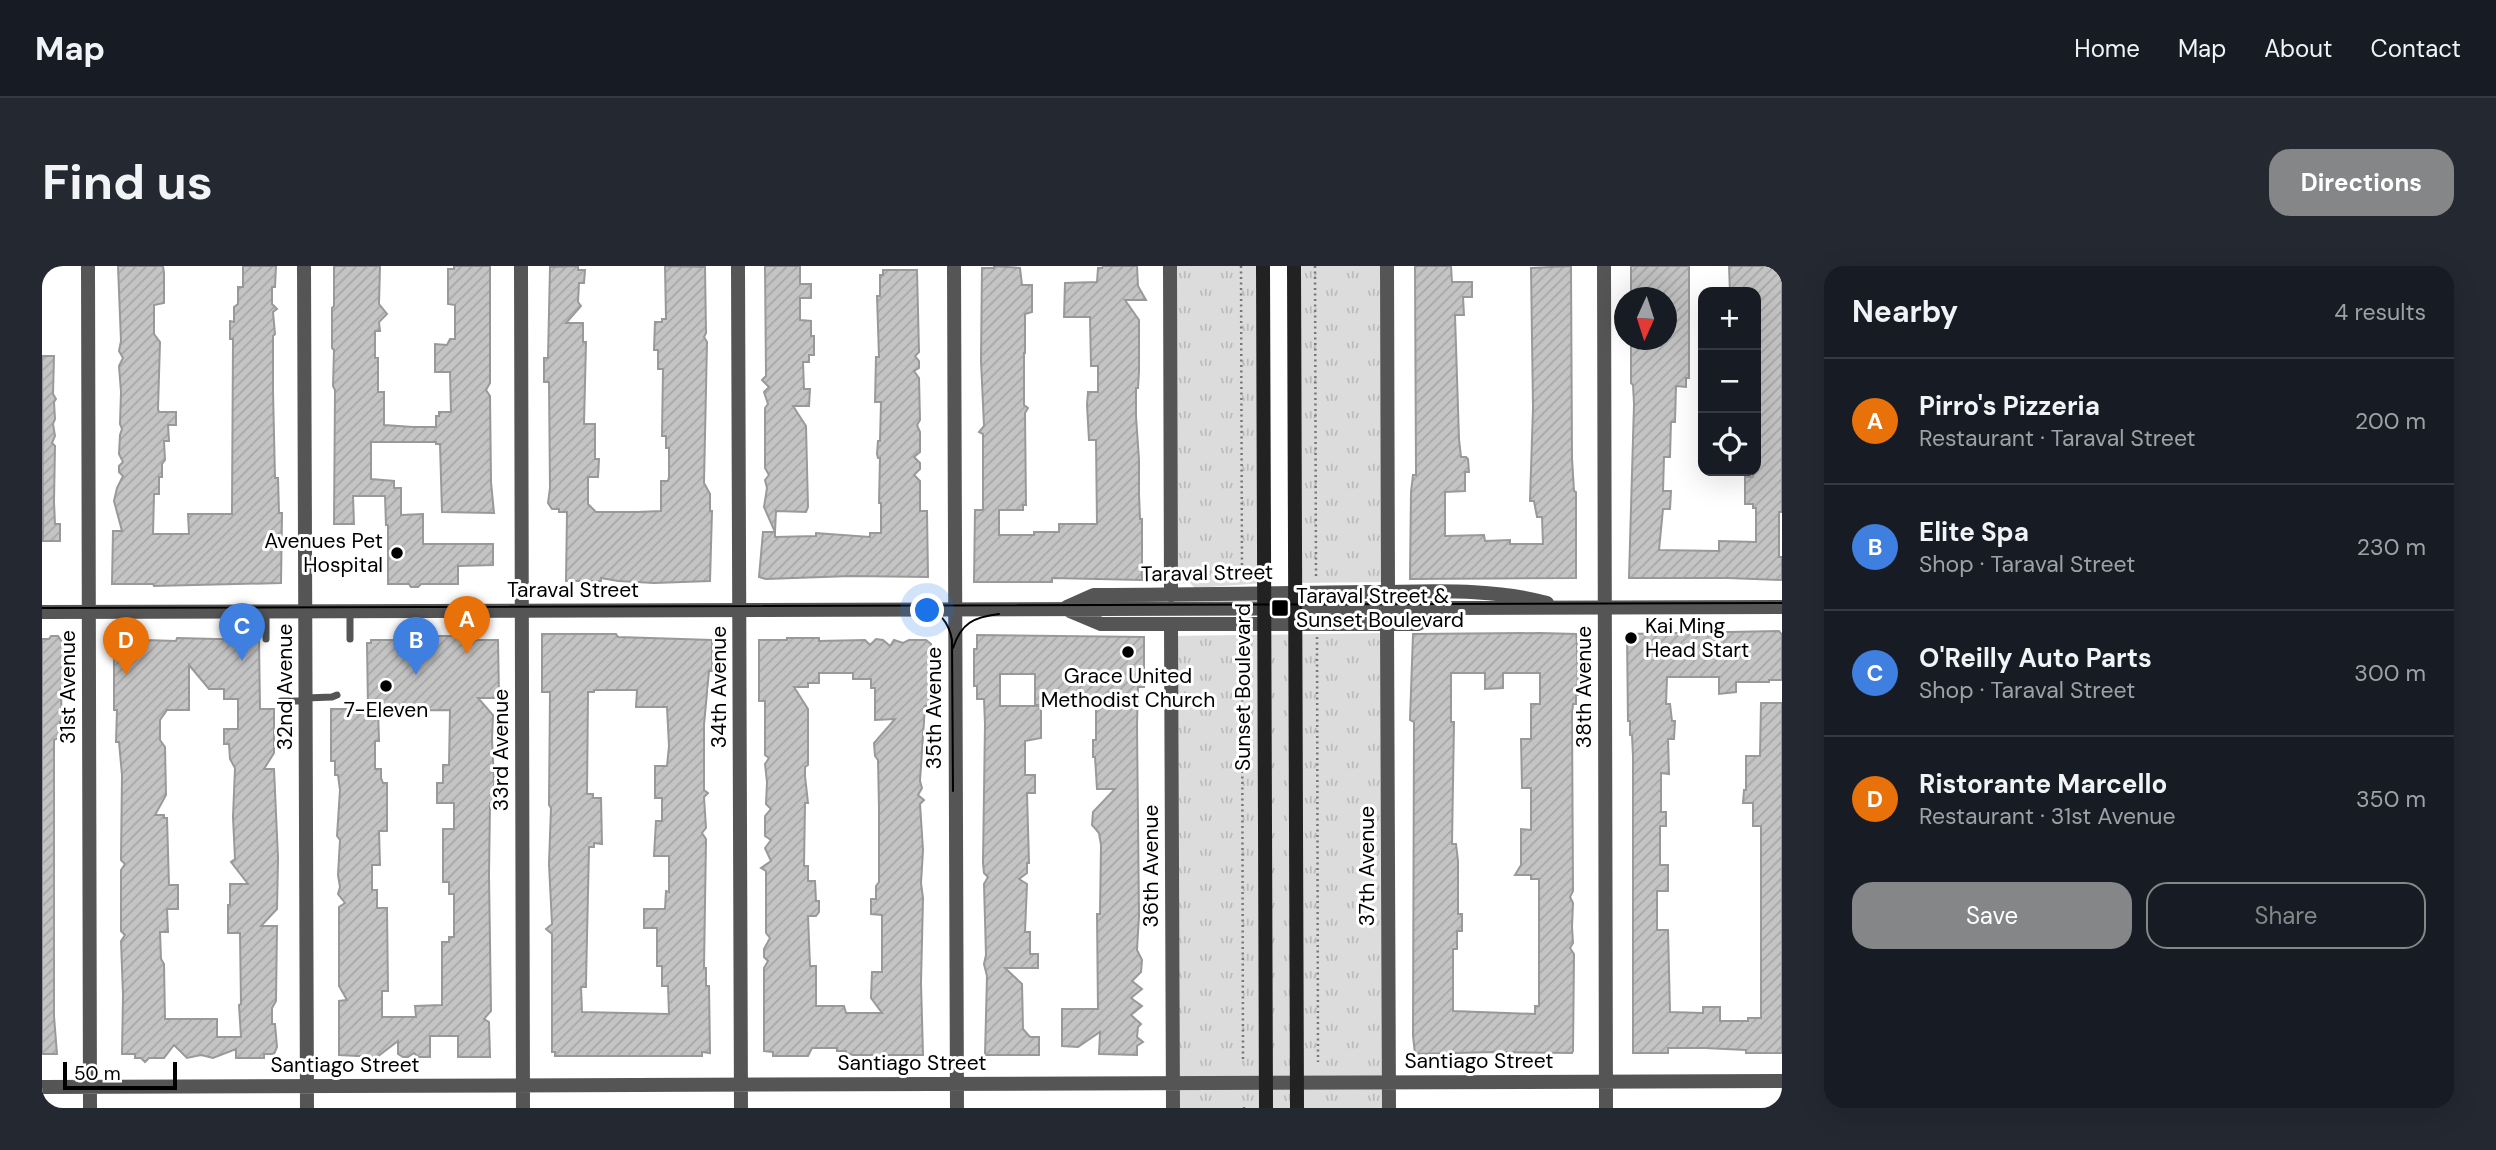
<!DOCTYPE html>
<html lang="en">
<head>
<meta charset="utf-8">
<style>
	body { margin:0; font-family:"DM Sans",sans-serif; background:#242831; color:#f1f3f6 }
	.controls { position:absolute; right:21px; top:21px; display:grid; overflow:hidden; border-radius:14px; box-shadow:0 7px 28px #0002 }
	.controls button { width:63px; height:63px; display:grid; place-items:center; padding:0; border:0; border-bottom:2px solid #363941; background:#171b24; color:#f1f3f6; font:35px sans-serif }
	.compass { position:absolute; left:1572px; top:21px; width:63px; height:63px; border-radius:50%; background:#171b24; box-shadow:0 7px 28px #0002; rotate:183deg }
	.scale { position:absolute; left:21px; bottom:18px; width:114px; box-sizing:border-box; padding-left:7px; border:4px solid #000; border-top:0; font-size:19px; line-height:24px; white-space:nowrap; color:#000; -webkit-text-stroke:5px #fff; paint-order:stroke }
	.you { position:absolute; left:886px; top:345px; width:24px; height:24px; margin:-18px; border:5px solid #fff; border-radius:50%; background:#1a73e8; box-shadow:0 0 0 10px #1a73e833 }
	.badge { display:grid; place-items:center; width:46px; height:46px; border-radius:50%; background:#858687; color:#fff; font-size:23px; font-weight:700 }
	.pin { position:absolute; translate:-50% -58px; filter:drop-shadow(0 2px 4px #0008) }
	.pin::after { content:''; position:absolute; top:37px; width:24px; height:21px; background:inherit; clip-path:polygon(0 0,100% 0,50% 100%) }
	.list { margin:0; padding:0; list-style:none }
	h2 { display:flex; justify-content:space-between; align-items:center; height:91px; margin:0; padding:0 28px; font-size:30px }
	h2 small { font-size:23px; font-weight:400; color:#9ea1a6 }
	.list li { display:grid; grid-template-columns:46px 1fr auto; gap:21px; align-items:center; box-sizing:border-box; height:126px; padding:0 28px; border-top:2px solid #363941 }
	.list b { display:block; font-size:26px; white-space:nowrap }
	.list p { margin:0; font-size:23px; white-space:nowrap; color:#9ea1a6 }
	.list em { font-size:23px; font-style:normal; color:#9ea1a6 }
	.actions { display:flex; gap:14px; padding:21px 28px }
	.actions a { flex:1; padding:16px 0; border:2px solid #858687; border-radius:21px; text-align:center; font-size:24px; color:#858687 }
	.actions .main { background:#858687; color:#fff }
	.icon { flex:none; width:38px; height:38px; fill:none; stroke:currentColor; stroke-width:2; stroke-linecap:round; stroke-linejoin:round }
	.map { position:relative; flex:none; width:1740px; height:842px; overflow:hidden; border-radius:21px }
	header { display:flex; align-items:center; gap:42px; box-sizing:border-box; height:98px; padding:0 35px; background:#171b24; border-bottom:2px solid #363941 }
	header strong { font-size:33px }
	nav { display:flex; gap:38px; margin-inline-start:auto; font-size:24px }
	.intro { display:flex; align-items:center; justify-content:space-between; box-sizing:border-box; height:168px; padding:0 42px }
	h1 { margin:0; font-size:49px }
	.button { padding:18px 32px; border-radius:21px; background:#858687; color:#fff; font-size:24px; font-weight:700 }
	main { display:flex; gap:42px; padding:0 42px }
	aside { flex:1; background:#171b24; border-radius:21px; box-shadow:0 7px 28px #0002 }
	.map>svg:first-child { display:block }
	.park { fill:url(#park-tufts) }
	.building { fill:url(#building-hatch); stroke:#999; stroke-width:2; fill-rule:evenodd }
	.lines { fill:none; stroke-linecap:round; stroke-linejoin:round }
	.path { stroke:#777; stroke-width:2.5; stroke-dasharray:2 3.5; stroke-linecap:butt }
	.service { stroke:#555; stroke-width:7 }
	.minor { stroke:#555; stroke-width:14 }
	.tertiary { stroke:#555; stroke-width:14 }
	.secondary { stroke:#222; stroke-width:14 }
	.tram { stroke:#000; stroke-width:2 }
	.poi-dot { fill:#000; stroke:#fff; stroke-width:2.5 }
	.labels { text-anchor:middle; stroke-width:6; stroke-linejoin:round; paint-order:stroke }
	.poi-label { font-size:21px; fill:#000; stroke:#fff; text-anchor:start }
	.street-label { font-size:21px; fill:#000; stroke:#fff }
</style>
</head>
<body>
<header>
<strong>Map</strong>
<nav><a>Home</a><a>Map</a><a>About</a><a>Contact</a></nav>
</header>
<div class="intro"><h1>Find us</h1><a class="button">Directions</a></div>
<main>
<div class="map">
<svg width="1740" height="842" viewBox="0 0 1740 842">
	<defs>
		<pattern id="park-tufts" width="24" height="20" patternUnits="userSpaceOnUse" patternTransform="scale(1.75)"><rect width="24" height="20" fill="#dcdcdc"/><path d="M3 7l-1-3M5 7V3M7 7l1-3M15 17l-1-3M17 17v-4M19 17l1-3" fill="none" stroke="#bbb"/></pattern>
		<pattern id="building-hatch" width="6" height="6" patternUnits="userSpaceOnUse" patternTransform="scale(1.75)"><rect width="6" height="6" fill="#c4c4c4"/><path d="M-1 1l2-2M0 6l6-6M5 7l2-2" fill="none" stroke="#a7a7a7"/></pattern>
	</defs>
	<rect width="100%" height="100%" fill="#fff"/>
	<path class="park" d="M1128,0H1221L1222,317L1153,322L1148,317L1129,318Z
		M1252,0H1345L1346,316L1253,317Z
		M1346,367L1347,842H1131L1130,370Z"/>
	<path class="building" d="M76,0H121L122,7V37L112,39V68L118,76L116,143L117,146H134V159H126L127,175H122L123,194L120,198V211H117V228H112L111,268H147L146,248H190L191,73H188V55L192,56V41L196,38V21H201V0H234L233,21H230V38L235,43L231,46L233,68L231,70V125L233,212H236L237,247H240L239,317L112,320L111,318H70L71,265H80L72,235L75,222L81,210L77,206V200L81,196L77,188L78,169L80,163L78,158L79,126L77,100L81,92L77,85L79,75Z
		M292,0H338L337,38L345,48L337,56L338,65H333V92H336V126H342V159L371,161H394V150H397V146H409L408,106H393V78L405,79L408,73H413V39L406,38V3H412V0H448V117L444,124L448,130L449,216L452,247L400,246L398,178H394V176H329V213L352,215V222H359V249L381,248V278H451V299L416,300V318H379L376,321H369L367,318H346V259H344L343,230H311L312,258H292L293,124L291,120L292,84L290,82V42L292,40Z
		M536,0V4H543L542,17H537L536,36L539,40L524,57H541V76H544L542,158H553V193H557L556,211H546V238L554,246H596L619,245V215H626L627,211V182H624V170H620L621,103H616V84H612L613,56H620V53H624L623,0L663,1L664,67L662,71L665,76L662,217L668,228V245H670L668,315L612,317L576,315L559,312V315H524L525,246H517V243H510L506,237L508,222L507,116H502V92H506L508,1Z
		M723,0H758V18H769V32H758V54L769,55V70H772V89H767V96H761L762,123H768L767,140H751L764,160L766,241L764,246L734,245L733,266L722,241L725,222L723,214L727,209L723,202V142L726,138L722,126L727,121L720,114L724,110Z
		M952,0L978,2L980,19H990V46L983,48V87H982V139L986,142L983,147L984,239H981V244H957V269H992V266H1017V258H1055L1054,174H1047L1045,139L1046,126H1056V100H1049L1048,51H1022L1023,17L1055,16L1056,2H1060L1061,0H1095L1096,20L1104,34H1083L1097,54V105L1096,122H1094V150L1097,194V228L1098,253H1100V314L1010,312V316H932L933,244H941V168L937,166L942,160L939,95L940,2H952Z
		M1373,0H1409L1410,16H1430V31H1421L1422,49H1413L1417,173L1419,191H1424L1426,193L1427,206H1423V225L1403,226V270L1442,269L1443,275L1468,274V278H1501L1500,251H1495L1492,235H1488L1491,142L1489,2L1529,0L1530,192L1532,225L1534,226V312L1368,313L1369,226L1371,209H1374Z
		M1589,0H1647V112H1644V121L1634,120L1633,156H1629L1628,191H1622L1621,225H1629L1628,243H1621L1617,284L1677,285V275L1714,276V242H1711V238H1703V211H1711V205H1714V26H1688L1687,0H1740V246H1737V291H1740V314L1686,312H1587L1592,138L1591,119L1589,117V74H1625V32H1589Z
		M841,4H875L877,86L873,90L877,95V102L872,105L877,112L878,154L875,159L878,166V186L872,191L878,197V203L872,209L878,215V245H885L886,311L809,310L724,313L717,311L721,266H733V271L774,270V267L828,271V267H839V237H837L838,192H836L835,188L836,175H838L839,136H833L834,91H837L835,30H838V9H841Z
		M0,90H12L11,128L14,133L12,136L13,153L11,158L13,170L10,177L13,180L12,236L13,258H18V275H1Z
		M1737,365L1740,369V414H1727V416H1694V426L1677,428V411H1625L1624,438H1628L1630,455H1633L1632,473H1626L1627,508L1619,507V546H1624V560H1618V599H1626V625H1615V664H1626L1628,746L1661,747V741H1678V755H1706V752H1719V560H1711V537H1701L1702,524H1704V490H1718L1719,437H1740V787H1704V784L1663,782H1626V787H1591V490L1590,469H1588V455H1586L1585,368Z
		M1498,367L1534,368L1535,377L1536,429H1534V438H1531L1530,450L1531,625L1528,631L1531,637L1530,661L1531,677L1528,682L1532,688L1531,785L1530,787L1453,786L1373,788L1371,770L1372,456L1368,454L1371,368ZM1409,407H1443V423L1461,422V407H1498V438H1489V473H1479L1480,522H1489V564L1479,563V599L1473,609H1489V613H1497V740H1493V748L1411,745V683H1415V665H1420V648H1416V595L1414,578H1410L1412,456H1409Z
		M500,368H574L576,371L670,374V405H667L662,459V524L666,527L662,531L664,562L660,567L664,573L662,702H664V720H667L668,787L660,786V790H513V786H510V668L504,663L510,658L507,598L509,542L507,539L508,426H500ZM552,424H595L594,441H625L627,480L625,500H613V532H620V555H614L612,590H627V626L624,625L623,643H602V662H615V700H620V720H626L627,748L540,746L539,721H544V716L547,581H552V577L560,578L559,532H551V528H545L546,426H552Z
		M935,369L1102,371V421H1096L1095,459L1097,650L1095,684L1100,694L1099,706L1090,715L1100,723L1089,732L1100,740L1089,749L1099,758L1096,761L1095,771L1101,776L1095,780V789L1057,788L1058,766L1036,781L1020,780V743H1056L1055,648H1058L1059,579L1057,567L1050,559L1051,546L1073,523H1055L1053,491H1051V474H1054V438L993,439V408H958V440H999V472L983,475V509H993V527H985L987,597H985V607L977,613L985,618L983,666H988V688H996V702H963L980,718L981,763L988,771H997V789H943L945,710L942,698L944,689L942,618L946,611L942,607L941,597L943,458L942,433H935V420H932V383H935Z
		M9,370H16L22,379L20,399L23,401V425L19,428L20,456H18V471L12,474V750L15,788H0V373H7Z
		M363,370H433V374H456L457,432H436L451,449L450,473L453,537H448L447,609L449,745L442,753L447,756L448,791H416V770H388V791H376L372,787L366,791H361L356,788V775L335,791L297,789V735L305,734L297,720V641L303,637L296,628L298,621L296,609L298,574L295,570L298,524L296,509H293V495H289V443H326L325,377H329V374H363ZM408,444L407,499H401V517H395V537H412V563H401V616H407V628H412V671H407V676H400V739L373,740L374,751H340V725H346L345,642H335V624H330V599H338L337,565H345V517H341L339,512V503H333V475H337L336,445Z
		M135,372L217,374L218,443H232V487L222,503H232L236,592L235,643L219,660H235L234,735L230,742V758H233L235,781L232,788H222V792H194V783L171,792L159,789L145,792L132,779L122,792H107L103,796L99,792H93V788H80L81,729L79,675L83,669L79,665V604L83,598L79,594L80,509L77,476H74L75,444H72V373L134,375ZM147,399L167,423H182V433H196V463H182V478H187L188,493L193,502L191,551L193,593L189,596L206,618H188V639H186V667H198L199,738L197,739L199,771H175V753H123L122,698L119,693L118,666H126L125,643H136V619H127L125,552H122V549H113L124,529L123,481L118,474V454L125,444H147Z
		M745,372H777V375L823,374L828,379L834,373L841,374L848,380L852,374L861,377L867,374H884L889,378V421L887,440H883L878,515L880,522L876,529L882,534L878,538L881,584L879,617L881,632L879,717L881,789H811L804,787V785H795V782H770L766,790H731V786L722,785V702L726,695L722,691V683L728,672L724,667V605L719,602L729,595L723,582L729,574L723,570V550L729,543L724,538L725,516L723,498L727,492L723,489V435H717V374H745ZM777,407H811V413H829V422H833V454L853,453L832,477L833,490L836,494L837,541V616L834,620V633H829V648L840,649V706H830L829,732L840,747H804L802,740H774V700H768L766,650H774L777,646V635H774L773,615H766V600H762L763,537H766L763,510V501L766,499V443L752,421H766V417H777Z"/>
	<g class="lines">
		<path class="path" d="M1199,0L1200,314
			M1273,0L1274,312
			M1275,371L1276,796
			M1200,373L1201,796
			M1202,841V842"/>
		<path class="service" d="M224,345V373
			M308,373V345
			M264,432L290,431L295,429
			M239,435H263"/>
		<path class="minor" d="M46,0L48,842
			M262,0L265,842
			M479,0L481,842
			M696,0L699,842
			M912,0L915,842
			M1128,0L1129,329
			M1345,0L1346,326
			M1562,0L1564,842
			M1345,358L1347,842
			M1129,359L1131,842
			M0,821L1740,815"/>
		<path class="tertiary" d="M1025,341L1052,329C1143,329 1234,327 1324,326C1385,326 1446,321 1505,337
			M1028,345L1059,358H1376L1405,344
			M0,346L1740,341"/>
		<path class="secondary" d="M1221,0L1224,842
			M1252,0L1255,842"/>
		<path class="tram" d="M881,341C898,345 907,357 910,374L911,525
			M0,342L1740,337
			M911,382C919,357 932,351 957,348"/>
	</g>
	<g class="poi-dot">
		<circle cx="355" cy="287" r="7"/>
		<rect x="1229" y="333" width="18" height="18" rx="3.5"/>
		<circle cx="1589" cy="372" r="7"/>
		<circle cx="1086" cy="386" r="7"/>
		<circle cx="344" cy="420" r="7"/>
	</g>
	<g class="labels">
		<g class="poi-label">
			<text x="341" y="282" text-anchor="end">Avenues Pet<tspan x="341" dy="24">Hospital</tspan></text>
			<text x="1254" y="337">Taraval Street &amp;<tspan x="1254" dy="24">Sunset Boulevard</tspan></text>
			<text x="1603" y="367">Kai Ming<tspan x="1603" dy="24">Head Start</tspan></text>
			<text x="1086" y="417" text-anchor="middle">Grace United<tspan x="1086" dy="24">Methodist Church</tspan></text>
			<text x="344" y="451" text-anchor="middle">7-Eleven</text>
		</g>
		<g class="street-label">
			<text transform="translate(1165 307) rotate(-1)" y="7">Taraval Street</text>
			<text x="531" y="331">Taraval Street</text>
			<text transform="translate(26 421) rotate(-90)" y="7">31st Avenue</text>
			<text transform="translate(243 421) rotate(-90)" y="7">32nd Avenue</text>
			<text transform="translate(677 421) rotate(-90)" y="7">34th Avenue</text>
			<text transform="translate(1201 421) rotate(-90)" y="7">Sunset Boulevard</text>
			<text transform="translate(1542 421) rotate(-90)" y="7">38th Avenue</text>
			<text transform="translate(892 442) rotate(-90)" y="7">35th Avenue</text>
			<text transform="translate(459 484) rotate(-90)" y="7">33rd Avenue</text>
			<text transform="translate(1109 600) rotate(-90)" y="7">36th Avenue</text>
			<text transform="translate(1325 600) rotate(-90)" y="7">37th Avenue</text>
			<text x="1437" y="802">Santiago Street</text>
			<text x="870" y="804">Santiago Street</text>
			<text x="303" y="806">Santiago Street</text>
		</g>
	</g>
</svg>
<div class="controls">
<button>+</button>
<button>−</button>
<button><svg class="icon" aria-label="locate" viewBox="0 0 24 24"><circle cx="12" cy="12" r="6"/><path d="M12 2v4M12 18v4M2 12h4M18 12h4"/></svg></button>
</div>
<svg class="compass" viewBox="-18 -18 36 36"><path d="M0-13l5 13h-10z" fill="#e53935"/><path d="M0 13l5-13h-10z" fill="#9ea1a6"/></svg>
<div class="scale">50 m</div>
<div class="you"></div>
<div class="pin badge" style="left:425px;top:388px;background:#e8710a">A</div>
<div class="pin badge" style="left:374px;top:409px;background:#3f7fe0">B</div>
<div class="pin badge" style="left:200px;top:395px;background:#3f7fe0">C</div>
<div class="pin badge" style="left:84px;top:409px;background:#e8710a">D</div>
</div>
<aside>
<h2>Nearby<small>4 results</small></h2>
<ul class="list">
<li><span class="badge" style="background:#e8710a">A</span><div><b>Pirro's Pizzeria</b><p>Restaurant · Taraval Street</p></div><em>200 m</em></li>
<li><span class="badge" style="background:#3f7fe0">B</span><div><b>Elite Spa</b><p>Shop · Taraval Street</p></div><em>230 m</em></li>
<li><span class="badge" style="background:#3f7fe0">C</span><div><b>O'Reilly Auto Parts</b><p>Shop · Taraval Street</p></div><em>300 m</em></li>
<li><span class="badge" style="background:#e8710a">D</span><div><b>Ristorante Marcello</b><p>Restaurant · 31st Avenue</p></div><em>350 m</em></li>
</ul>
<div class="actions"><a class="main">Save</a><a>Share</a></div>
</aside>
</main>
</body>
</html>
